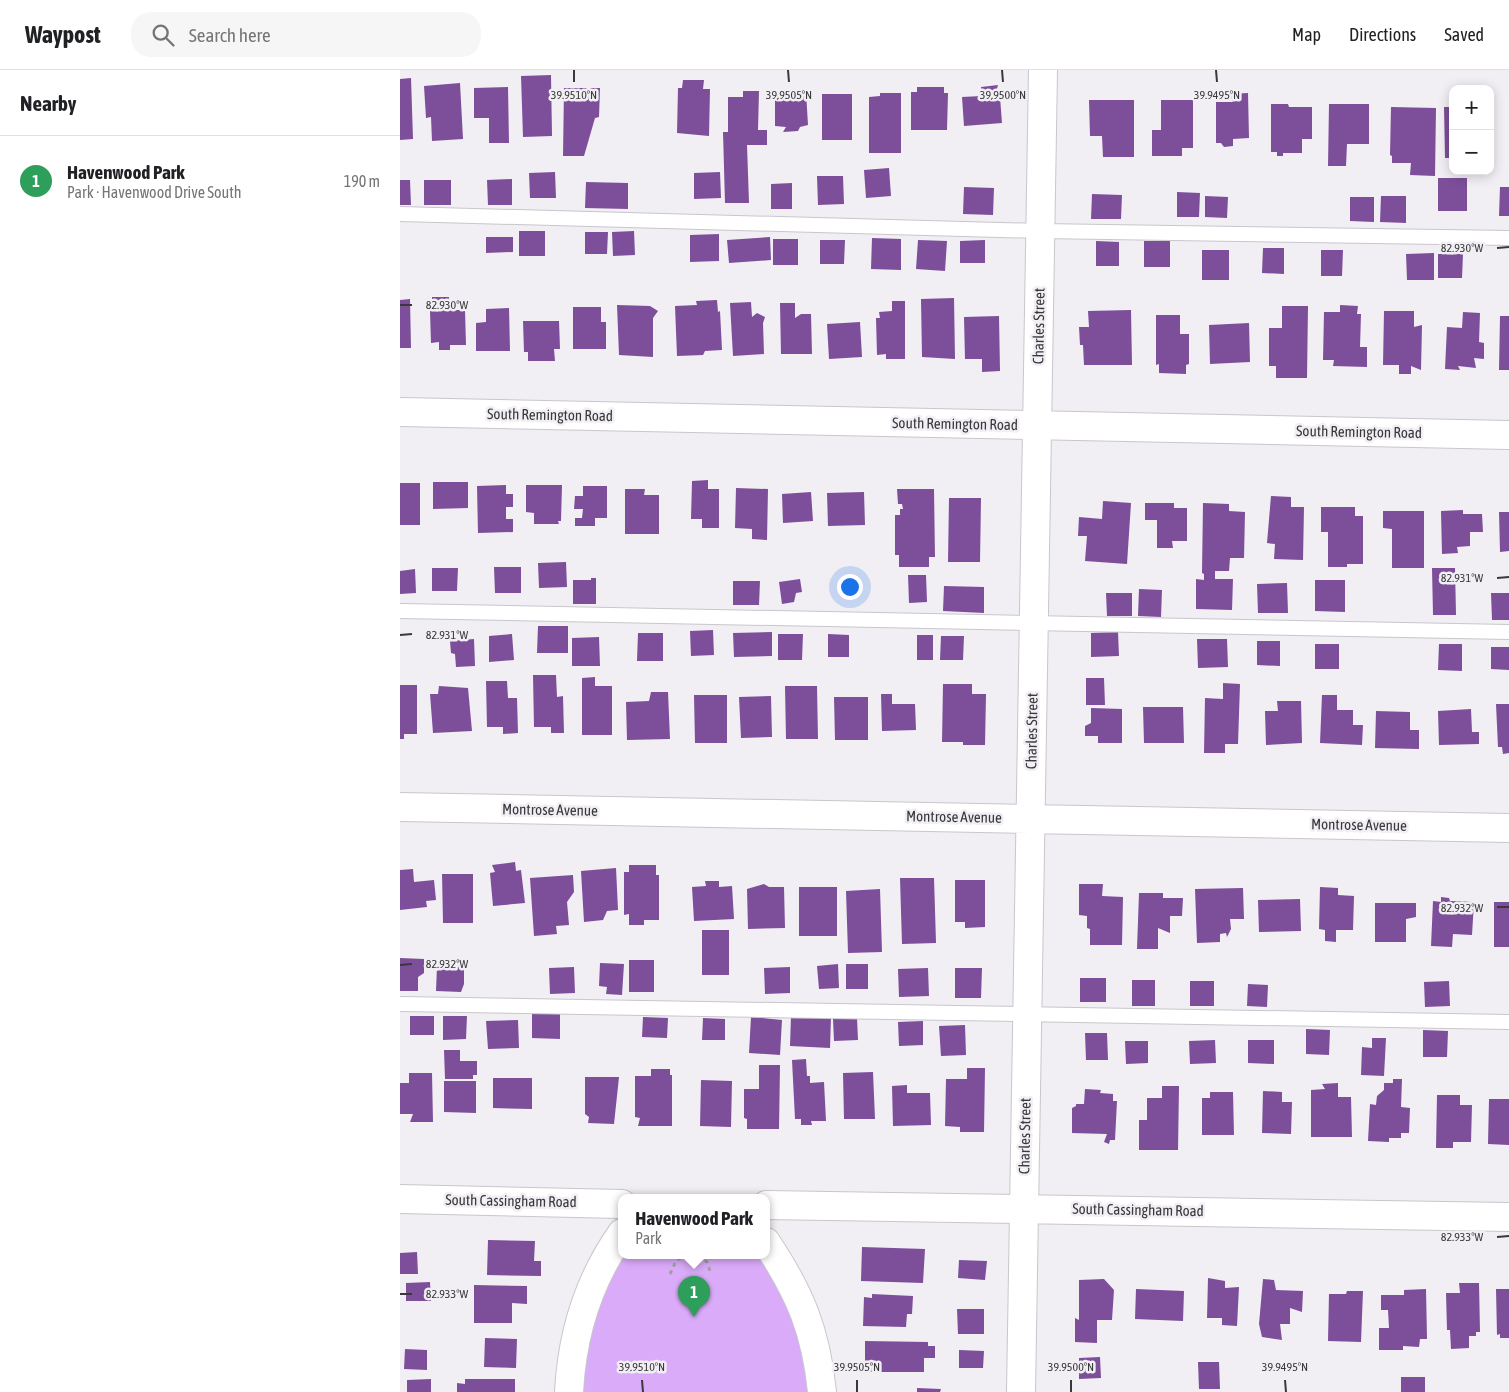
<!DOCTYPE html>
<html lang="en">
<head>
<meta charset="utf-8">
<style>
	body { margin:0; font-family:"Asap Condensed",sans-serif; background:#f6f6f6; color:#202124 }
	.controls { position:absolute; right:15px; top:15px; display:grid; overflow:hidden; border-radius:10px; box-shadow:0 2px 12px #0003 }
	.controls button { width:45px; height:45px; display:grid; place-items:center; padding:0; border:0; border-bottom:1px solid #e0e0e0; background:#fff; color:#202124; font:25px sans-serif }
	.you { position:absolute; left:449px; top:516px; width:18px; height:18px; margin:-12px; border:4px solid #fff; border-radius:50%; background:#1a73e8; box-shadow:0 0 0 8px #1a73e833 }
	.badge { display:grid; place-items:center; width:32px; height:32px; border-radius:50%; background:#7f7213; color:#fff; font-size:16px; font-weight:700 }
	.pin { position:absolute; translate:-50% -41px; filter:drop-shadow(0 1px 2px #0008) }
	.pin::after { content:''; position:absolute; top:26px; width:18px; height:15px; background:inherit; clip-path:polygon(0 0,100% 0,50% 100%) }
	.popup { position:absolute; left:218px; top:1124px; width:152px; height:65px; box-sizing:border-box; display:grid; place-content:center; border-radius:10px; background:#fff; filter:drop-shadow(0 1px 4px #0005); font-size:16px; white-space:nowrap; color:#757577 }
	.popup b { font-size:19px; color:#202124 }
	.popup::after { content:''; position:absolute; left:50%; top:100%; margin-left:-10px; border:10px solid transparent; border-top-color:#fff }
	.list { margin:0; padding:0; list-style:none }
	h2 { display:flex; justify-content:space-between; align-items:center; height:65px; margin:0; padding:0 20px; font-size:21px }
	h2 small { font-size:16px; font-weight:400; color:#757577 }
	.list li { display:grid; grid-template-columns:32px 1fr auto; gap:15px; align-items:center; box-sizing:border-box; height:90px; padding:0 20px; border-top:1px solid #e0e0e0 }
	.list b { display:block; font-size:19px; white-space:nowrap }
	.list p { margin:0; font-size:16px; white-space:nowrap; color:#757577 }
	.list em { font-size:16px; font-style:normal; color:#757577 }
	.icon { flex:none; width:28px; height:28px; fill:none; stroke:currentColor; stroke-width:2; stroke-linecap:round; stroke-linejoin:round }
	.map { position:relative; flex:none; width:1109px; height:1322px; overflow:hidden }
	header { display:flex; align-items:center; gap:30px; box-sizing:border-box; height:70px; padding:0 25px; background:#fff; border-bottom:1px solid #e0e0e0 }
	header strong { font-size:24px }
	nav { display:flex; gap:28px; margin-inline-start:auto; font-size:18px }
	.search { width:350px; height:45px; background:#f6f6f6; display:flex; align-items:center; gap:12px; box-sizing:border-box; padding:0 18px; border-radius:20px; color:#757577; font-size:19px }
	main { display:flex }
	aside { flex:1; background:#fff }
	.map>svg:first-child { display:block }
	.green { fill:#daabf9 }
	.building { fill:#7d4e9a }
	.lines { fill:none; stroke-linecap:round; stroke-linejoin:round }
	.service-casing { stroke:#c9c6cc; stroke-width:16 }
	.minor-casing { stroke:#c9c6cc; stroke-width:30 }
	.path { stroke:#a19fa3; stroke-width:3; stroke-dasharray:4 4; stroke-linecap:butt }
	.service { stroke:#fff; stroke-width:14 }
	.minor { stroke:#fff; stroke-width:28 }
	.ticks { fill:none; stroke:#39383a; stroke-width:2 }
	.labels { text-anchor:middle; stroke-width:5; stroke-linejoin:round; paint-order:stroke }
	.street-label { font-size:15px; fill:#39383a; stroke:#f1eef4 }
	.ticks-label { font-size:12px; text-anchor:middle; fill:#39383a; stroke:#f1eef4; stroke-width:5; stroke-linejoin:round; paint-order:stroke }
</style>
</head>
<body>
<header>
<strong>Waypost</strong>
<div class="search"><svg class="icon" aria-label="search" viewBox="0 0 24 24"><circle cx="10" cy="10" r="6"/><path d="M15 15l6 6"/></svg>Search here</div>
<nav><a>Map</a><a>Directions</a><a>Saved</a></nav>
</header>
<main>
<aside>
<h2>Nearby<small></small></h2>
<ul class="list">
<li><span class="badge" style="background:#2e9e5b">1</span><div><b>Havenwood Park</b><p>Park · Havenwood Drive South</p></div><em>190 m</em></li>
</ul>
</aside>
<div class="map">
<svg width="1109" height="1322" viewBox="0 0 1109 1322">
	<rect width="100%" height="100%" fill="#f1eef4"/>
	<path class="green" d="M223,1186H358C388,1227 403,1271 408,1322H183C185,1273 198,1228 223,1186Z"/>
	<path class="building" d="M151,5L152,66L123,67L121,6Z
		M11,8L13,69L0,70V9Z
		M283,10H304L303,19H310L309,66L277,63L278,18H282Z
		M60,13L63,69L32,71L31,47L26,48L24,16Z
		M598,15L595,26L600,27L602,53L564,56L562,27L582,26L581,17Z
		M108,17L109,73H89V48H74V18Z
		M517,17H544V23H548L547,60H511V22H517Z
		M164,18H200L199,47L195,48L184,86H163Z
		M343,21H359L358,60H367V75H347L349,133H325L323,62H328V27H343Z
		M375,22H406L408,55L400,57L398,61L383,62L386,57L375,56Z
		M480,23H501V83H469V27L480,26Z
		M848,23L849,68L833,69V76L824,77L821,73H816V32H833L830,24Z
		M422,24H452V70H422Z
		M689,30H734V87H703L702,66H690Z
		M761,30H793V78H782V86H752V60H761Z
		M871,34H888L889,37H912V69H902V83H883V86H877V82H871Z
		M929,34H969V74H947L946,96H928Z
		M991,37L1036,38L1035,106L1010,105L1011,93H992V86L990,85Z
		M1044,37H1053V88H1045Z
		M489,98L491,126L466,128L464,100Z
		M155,102L156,128H130L129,103Z
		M320,102L321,128L294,129V103Z
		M417,106H443L444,134L418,135Z
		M1038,108H1067V141H1038Z
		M112,109V135H88L87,110Z
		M0,110H10L11,135H0Z
		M24,110H51V135H24Z
		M186,112L228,113V139L185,138Z
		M392,113V139H371V114Z
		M564,117L594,118L593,145L563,144Z
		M1100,117H1109V146H1099Z
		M777,122L800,123L799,147H777Z
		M692,124L722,125L721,149H691Z
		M805,126L828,127L827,148L805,147Z
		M981,126H1006V153L980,152Z
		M950,127H974V152L950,151Z
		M119,161H145V186H119Z
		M234,161L235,185L213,186L212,162Z
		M185,162H208L207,184H185Z
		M319,164V191L290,192V165Z
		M86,167H113V182L86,183Z
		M370,167L371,190L329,193L327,170Z
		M472,168L501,169V200L471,199Z
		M373,169H398V195H373Z
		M420,170H445L444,194H420Z
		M518,170L547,171L545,201L516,199Z
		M585,170V193H560V171Z
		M696,171L719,172V196H696Z
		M744,171H770V197H744Z
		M863,178H884V204L862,203Z
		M802,180H829V210H802Z
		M921,180H943L942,206H921Z
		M1034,183V210H1007L1006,184Z
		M1038,184H1063L1062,208H1038Z
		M32,227H49V240H65L66,275H50V280H39V272L31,273L30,241L32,239Z
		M554,228L555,289L522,287L521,229Z
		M10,229L11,278H0V230Z
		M317,230L318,242L320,241L322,280L305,281L303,285L277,286L275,236L297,235L296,231Z
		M492,231H505V289H486V284L477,285L476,248H480L479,242L492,241Z
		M351,232L352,247L357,243L365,247L363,253L364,284L333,286L330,233Z
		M380,233H395V248L401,244H411L412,284H381Z
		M217,235L250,236L258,241L253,248V287L219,285Z
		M940,235L958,236L957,244H961L960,277H967V297L933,296L934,290H923L924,242H940Z
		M882,236H908L907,308H876V296H869V258H882Z
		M173,237H201V252H206V279H173Z
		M109,238L110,281H76V253L86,252V239Z
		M731,240L732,295H684L683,275H680L679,257H689L688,241Z
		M984,241H1014V257L1022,255L1021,300L1011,296V304H999V295H983Z
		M1063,242L1080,243L1079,272L1084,273V289L1074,288L1076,298L1058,296L1060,300L1045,299L1047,257L1062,258Z
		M756,245H780V264H789V294L786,295V304L759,303V294L756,295Z
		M599,246L600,301L582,302V289H565L564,247Z
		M1100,246H1109V300H1099Z
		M123,251H159L160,279H154L155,291H128V282H124Z
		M460,252L462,287L429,289L427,254Z
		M849,253L850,292L810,294L809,255Z
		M308,410V419H319V458H302V449H291L292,411Z
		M33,412H68V438L33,439Z
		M0,413H20V455H0Z
		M106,415V424H113V437H106V449H113V462L78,463L77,416Z
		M126,415H162L161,451H158L159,454H134V443L126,442Z
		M183,416H207V448H195V456H175V448H182L183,439H174L175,426H183Z
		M336,418L368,419L367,470L352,469V459L335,458Z
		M225,419H245L244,425H259V464H225Z
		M497,419H534L535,487H529V497H499V485H495V445H500V439H503L502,434H498Z
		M411,422L413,451L383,453L382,424Z
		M464,422L465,455L428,456L427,423Z
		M871,426L891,427V437H904L903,490L874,489L875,474L867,473Z
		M549,428H581L580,492H548Z
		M703,431L731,433L727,494L685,491L687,466H678L679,447L702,449Z
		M745,433H774V438H787V471H772L773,478H757V450H745Z
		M803,433L829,434V441L845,442L844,488H830L829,501H815V509H833L832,540L796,539V509L804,510V504L802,503Z
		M921,437H955V446H963V494H947V497H928V462H921Z
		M1063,440V444H1082L1083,462H1070V476L1057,477L1058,483L1042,484L1041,441Z
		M983,441H1024V498H992V459L983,458Z
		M1099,442H1109V481L1100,482Z
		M166,492L167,517L139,518L138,493Z
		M94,497H121V523H95Z
		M32,498H58L57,521H32Z
		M1032,498H1055L1056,545H1033Z
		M15,499L16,523L0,524V501Z
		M508,505H526L527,532L509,533Z
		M191,508H196V534H173V510H191Z
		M400,509L402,522L396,523L394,532L382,534L379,512Z
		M915,510H945V542L915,541Z
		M333,511H360L359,535H333Z
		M887,513L888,543H858L857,514Z
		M544,516L584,517V543L543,541Z
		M739,519L762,520L761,547L738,546Z
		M706,523H732V546H707Z
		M1091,523H1109V550H1092Z
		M138,556H168V583H137Z
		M313,560L314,585L291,586L290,561Z
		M372,562V586L334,587L333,563Z
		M718,562L719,586L691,587V563Z
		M238,563H263V591H237Z
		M112,564L114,590L89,592V566Z
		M378,564H403L402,590H378Z
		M428,564L449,565V587H428Z
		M517,565H533V590H517Z
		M541,566H564L563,590H540Z
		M199,567L200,596H172V568Z
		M74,569L75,596L56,597L55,584L51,583L50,571Z
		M797,569H827L828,597L798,598Z
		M857,571H880V596L857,595Z
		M915,574H939V599H915Z
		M1039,574H1062V601L1038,600Z
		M1091,577H1109V600L1091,599Z
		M133,605H156L157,627L163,626L164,663H151V657H134Z
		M195,607V616H212V665H182V608Z
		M686,608H704L705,635H686Z
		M86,611H107L108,628H117L118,663L103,664V657H87Z
		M823,613L840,614L838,674H825V683H804L805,628L823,629Z
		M543,614H572V624H586L585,675H563V672H542Z
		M0,615H17V664H4V669H0Z
		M39,616L68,618L72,661L33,663L30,624H38Z
		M385,616H417L418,669H386Z
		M251,622H268L270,669L227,670L226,632L249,631Z
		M481,624H492V634H515L516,660L482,661Z
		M294,625H327V673H295Z
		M922,625H937V640H953V655H963L962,675L920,673Z
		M371,626L372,667L341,668L339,627Z
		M434,627H468V670H435Z
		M877,631H901L902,673L866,675L865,641H878Z
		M1096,634H1109V683L1103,684L1102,677H1098Z
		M743,637H783L784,673H744Z
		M691,638L722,639V673H698V666H685V656L691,653Z
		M1071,639L1072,662H1079V674L1039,675L1038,641Z
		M976,641L1010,642V660H1019V679L975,678Z
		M115,792L116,801L121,800L125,833L93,836L90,803L95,802L92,795Z
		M229,795H256V805H259V850H244V855H229V844L224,845V802H229Z
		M216,798L218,840L207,841L203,850L184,852L181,801Z
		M13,799L14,812L34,810L36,830L26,831L27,837L0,840V800Z
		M42,804H73V853H43Z
		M173,805L174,822L167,832L169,855L156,856L157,864L134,866L130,808Z
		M500,808H534L536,873L502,874Z
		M555,810H585V857L565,858V852H555Z
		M305,811H319V817L332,816L334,849L294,851L292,817L306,816Z
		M364,814L369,817H384L385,858L348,859L347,819Z
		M679,814H703L702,826L723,827L722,875H690V859L687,858V846L679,845Z
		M399,817H437V866H399Z
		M920,817L938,818V825L954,826L953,860H936V872L925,871V860L919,859Z
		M843,818L844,849H830L831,859L827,867L826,863L820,864V872L797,873L795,819Z
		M480,819L482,882L448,883L446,821Z
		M739,823H763V828H783L782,846H770V863L758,858V879H737Z
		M1041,827L1049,828L1050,831L1074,832L1072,865L1053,864L1052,877L1031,876L1033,831L1041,832Z
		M900,829L901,861L859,862L858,830Z
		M1094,832H1109V877H1094Z
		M975,833H1016V847L1006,849V872H975Z
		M302,860H329V905H302Z
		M0,888L24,889V903L18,907V921H0Z
		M229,890H254V922H229Z
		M200,893L224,894L222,925L206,924L207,917L199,916Z
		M438,894L439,918L419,919L417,896Z
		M446,894H468V919H446Z
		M37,896L64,897V914L61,922L36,921Z
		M174,897L175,923L150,924L149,898Z
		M390,897V923L365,924L364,898Z
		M528,898L529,926L499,927L498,899Z
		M555,898H582L581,928H555Z
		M680,908H706V932H680Z
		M732,910H755V936H732Z
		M790,911H814V936H790Z
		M1049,911L1050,936L1025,937L1024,912Z
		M848,914L868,915L867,937L847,936Z
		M132,943H160V969L132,968Z
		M10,946H34V965H10Z
		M43,946H67L66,969L43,970Z
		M391,946L431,947L430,978L390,976Z
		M243,947L268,948L267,968L242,967Z
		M351,947L382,950L380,985L349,983Z
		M303,948L325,949V970H302Z
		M457,948L458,970L434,971L433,949Z
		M118,950L119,978L88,979L86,951Z
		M523,951V975L499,976L498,952Z
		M565,955L566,985L541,986L539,956Z
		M906,959L930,960L929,985L906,984Z
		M1023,960L1048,961L1047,987H1023Z
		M685,963H707L708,990H686Z
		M972,968H986L984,1006L961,1005L962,977L972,978Z
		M815,970L816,993L790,994L789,971Z
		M848,970H874V994L848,993Z
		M725,971H748V993L726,994Z
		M44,980H60V991H77V1005H73V1009H45Z
		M406,989L407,1006H410V1013L424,1012L426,1051H411L412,1055H401V1049H395L392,990Z
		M359,995H380L379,1059H347V1049L344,1048V1019H359Z
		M567,998H585L584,1062H560V1057L545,1056L546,1009H567Z
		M251,999H270V1005H272V1056H238L240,1048L235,1047V1006H251Z
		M473,1002L475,1049H444L443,1003Z
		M9,1003H32L33,1052H10L13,1044H0V1013H9Z
		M185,1007H219L214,1054L188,1053L189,1047L185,1044Z
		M93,1008H132V1039L93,1038Z
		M993,1009H1002L1001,1037L1010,1038L1009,1063H1001V1068H989V1072L968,1071L970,1034L976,1035L977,1026L984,1020V1013H993Z
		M301,1010L332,1011L331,1057L300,1056Z
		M44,1011H76V1043L44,1042Z
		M938,1013V1027H951L952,1067H911V1020L925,1019L922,1014Z
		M507,1015V1023H530L531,1055L493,1056L492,1016Z
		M762,1016H779L778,1080H739V1050H747V1028H762Z
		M685,1019L701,1020L700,1023L713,1024V1031H717L715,1070H710L709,1074L704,1072L707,1064L672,1063V1038L676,1036V1034H684Z
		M863,1021L882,1022V1032H892L891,1064L862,1063Z
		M810,1022H833L834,1065H802V1028H810Z
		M1037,1025H1060V1035H1072L1071,1072H1053V1078H1036Z
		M1089,1029H1109V1075L1088,1074Z
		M88,1170L135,1171L134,1191H141V1206L87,1205Z
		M462,1177L525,1179L523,1213L461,1211Z
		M17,1182L18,1204H0V1183Z
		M559,1190L587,1191L585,1210L558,1208Z
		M808,1208L825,1211V1218L839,1217L837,1256L822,1255V1248H807Z
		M704,1209L714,1220L712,1250H697V1273L675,1272V1248L679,1250V1210Z
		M863,1209L874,1210L876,1220L903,1221L902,1242L890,1238V1254H880L882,1270L862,1267L859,1254Z
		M30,1212L31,1231H6V1213Z
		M1059,1213H1079L1080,1262H1076V1266H1069V1278L1051,1279L1050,1260H1047L1046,1223H1060Z
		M74,1215L127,1216V1234L112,1233V1253H74Z
		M736,1219L784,1221L783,1251L735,1249Z
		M1026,1219L1027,1269H1020L1019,1277L1003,1276V1280H979V1258H989L988,1240H981V1225H1004V1220Z
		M1096,1219H1109V1268H1100V1264L1097,1265Z
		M947,1221H963L961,1272L928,1271L929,1224H946Z
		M472,1224L513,1226L512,1244H507L506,1257L463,1256L464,1227L472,1228Z
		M557,1239H584V1264H558Z
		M85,1268L117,1269L116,1298L84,1297Z
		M465,1271L528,1272V1276H535V1288H524V1302H465Z
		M5,1279L27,1280V1300L4,1299Z
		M559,1280L584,1281L583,1298H559Z
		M700,1287L701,1308L679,1309V1288Z
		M798,1292H819L820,1319H799Z
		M1001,1307H1025V1322H1001Z
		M31,1309V1322H7V1310Z
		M65,1309H115V1322H57V1313L65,1314Z
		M517,1318L541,1319L540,1322H517Z"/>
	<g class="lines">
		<defs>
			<path id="service" d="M0,144L640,161L1109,168
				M0,541L1109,562
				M0,934L1109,952"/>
			<path id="minor" d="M0,342L1109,365
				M0,737L1109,758
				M0,1129L222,1134
				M366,1135L1109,1147
				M366,1172C400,1223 416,1261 422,1322
				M169,1322C172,1264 188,1211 222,1163
				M621,1322L643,0"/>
		</defs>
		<use href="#service" class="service-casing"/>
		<use href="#minor" class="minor-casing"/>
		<path class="path" d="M298,1186L307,1192L311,1204
			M270,1204L276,1191L283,1186"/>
		<use href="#service" class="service"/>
		<use href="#minor" class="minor"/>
	</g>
	<path class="ticks" d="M174,0V12M388,0L389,12M602,0L603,12M816,0L817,12M1097,178L1109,177M0,235H12M1097,508L1109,507M0,565L12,564M1097,837H1109M0,895L12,894M1097,1167L1109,1166M0,1224H12M242,1310L243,1322M457,1310V1322M671,1310V1322M885,1310L886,1322"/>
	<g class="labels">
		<g class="street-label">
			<text transform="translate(639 256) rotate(-89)" y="5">Charles Street</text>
			<text transform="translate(150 345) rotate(1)" y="5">South Remington Road</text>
			<text transform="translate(555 354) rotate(1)" y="5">South Remington Road</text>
			<text transform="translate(959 362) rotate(1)" y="5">South Remington Road</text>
			<text transform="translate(632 661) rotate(-89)" y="5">Charles Street</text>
			<text transform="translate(150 740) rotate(1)" y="5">Montrose Avenue</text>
			<text transform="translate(554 747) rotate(1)" y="5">Montrose Avenue</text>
			<text transform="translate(959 755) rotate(1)" y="5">Montrose Avenue</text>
			<text transform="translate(625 1066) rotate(-89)" y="5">Charles Street</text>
			<text transform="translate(111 1131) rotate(1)" y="5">South Cassingham Road</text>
			<text transform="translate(738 1140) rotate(1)" y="5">South Cassingham Road</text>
		</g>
	</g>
	<g class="ticks-label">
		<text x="174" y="29">39.9510°N</text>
		<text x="389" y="29">39.9505°N</text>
		<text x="603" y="29">39.9500°N</text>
		<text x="817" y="29">39.9495°N</text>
		<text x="1062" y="182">82.930°W</text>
		<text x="47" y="239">82.930°W</text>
		<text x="1062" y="512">82.931°W</text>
		<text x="47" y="569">82.931°W</text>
		<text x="1062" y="842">82.932°W</text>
		<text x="47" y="898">82.932°W</text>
		<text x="1062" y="1171">82.933°W</text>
		<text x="47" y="1228">82.933°W</text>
		<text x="242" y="1301">39.9510°N</text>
		<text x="457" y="1301">39.9505°N</text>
		<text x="671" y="1301">39.9500°N</text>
		<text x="885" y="1301">39.9495°N</text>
	</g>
</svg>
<div class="controls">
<button>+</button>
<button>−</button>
</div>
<div class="you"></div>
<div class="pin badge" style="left:294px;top:1247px;background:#2e9e5b">1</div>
<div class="popup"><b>Havenwood Park</b>Park</div>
</div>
</main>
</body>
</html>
